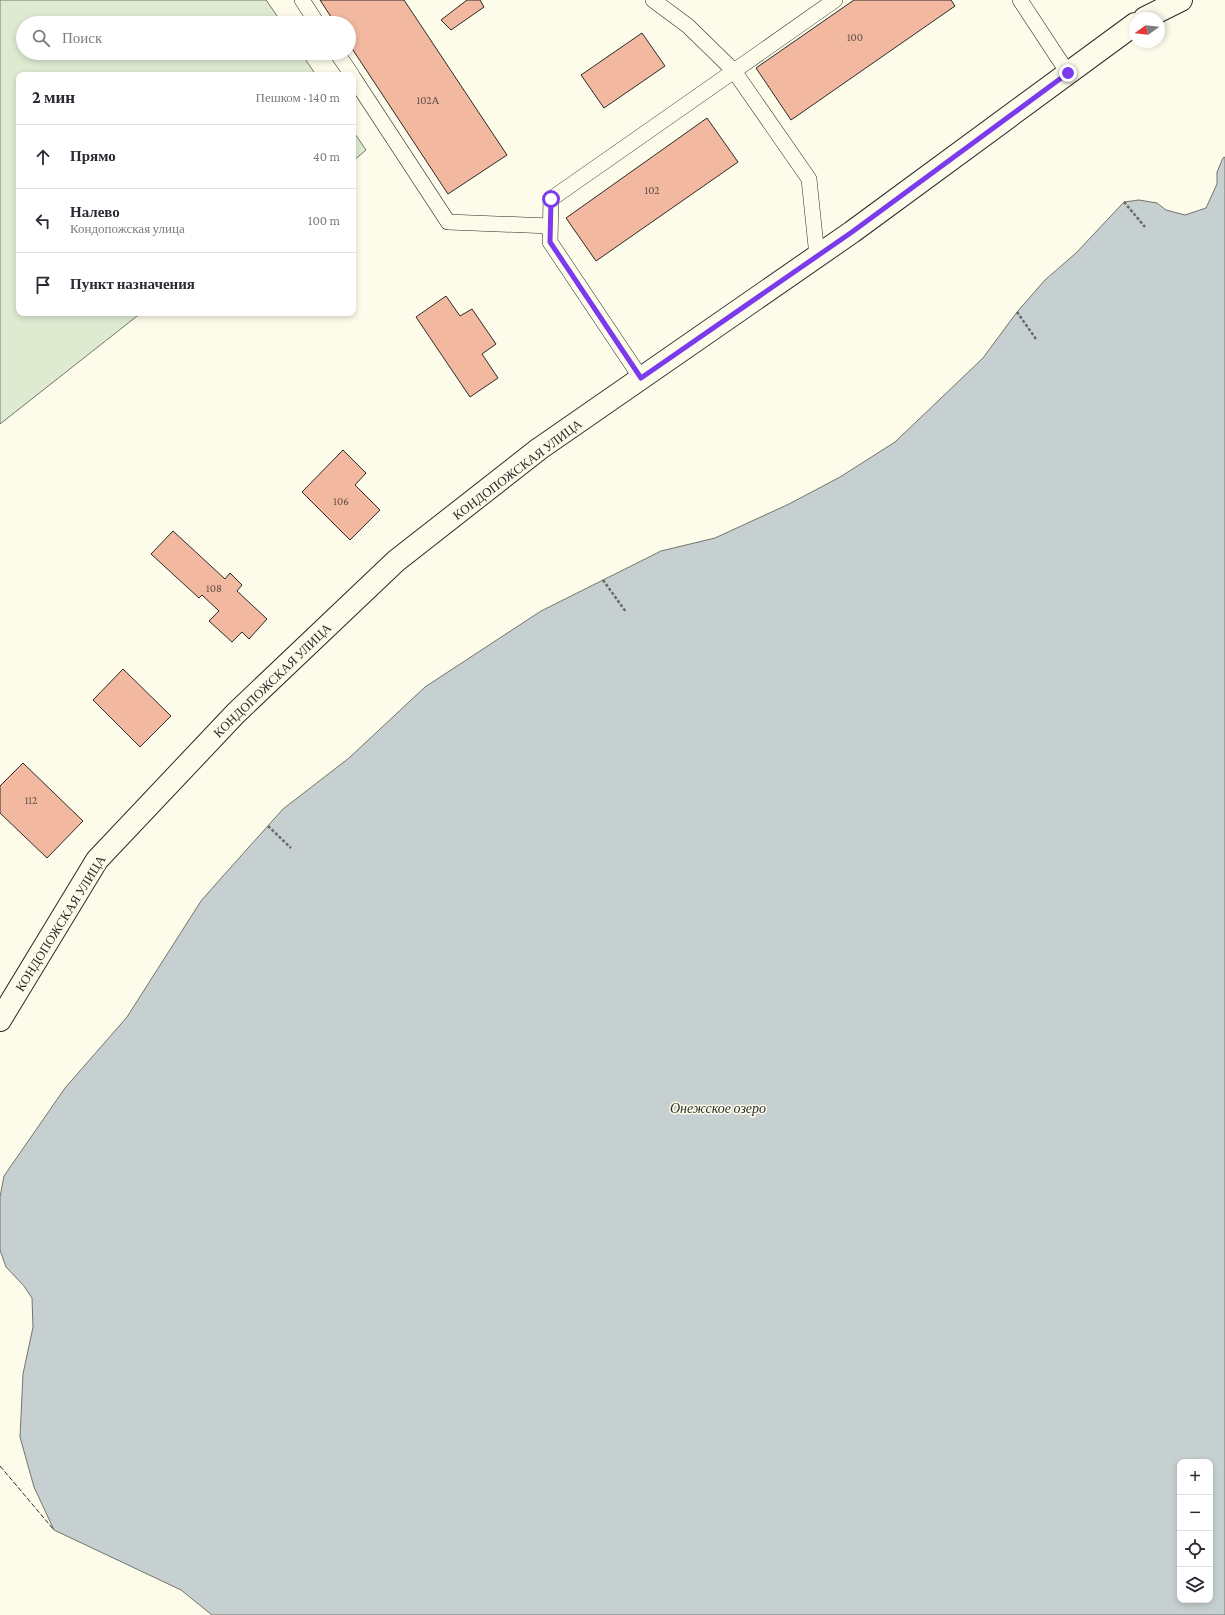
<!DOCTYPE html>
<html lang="ru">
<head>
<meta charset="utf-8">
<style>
	body { margin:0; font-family:"Crimson Pro",serif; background:#f7f7f7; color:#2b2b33 }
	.controls { position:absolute; right:12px; bottom:12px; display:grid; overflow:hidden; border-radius:8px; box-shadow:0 2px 6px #0003 }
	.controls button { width:36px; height:36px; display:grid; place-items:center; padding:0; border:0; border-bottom:1px solid #e1e1e2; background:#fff; color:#2b2b33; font:20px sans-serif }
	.compass { position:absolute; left:1129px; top:12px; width:36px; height:36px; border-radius:50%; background:#fff; box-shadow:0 2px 6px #0003; rotate:255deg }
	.stop { position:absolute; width:12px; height:12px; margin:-9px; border:3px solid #7c3aed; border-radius:50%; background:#fff }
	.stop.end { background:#7c3aed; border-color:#fff; box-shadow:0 1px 4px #0008 }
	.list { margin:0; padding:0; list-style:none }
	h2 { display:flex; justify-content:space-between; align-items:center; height:52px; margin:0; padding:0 16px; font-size:17px }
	h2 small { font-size:13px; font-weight:400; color:#7c7c81 }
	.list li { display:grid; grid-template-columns:26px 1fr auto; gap:12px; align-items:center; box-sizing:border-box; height:64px; padding:0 16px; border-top:1px solid #e1e1e2 }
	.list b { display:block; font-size:15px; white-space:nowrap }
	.list p { margin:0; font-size:13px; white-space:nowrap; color:#7c7c81 }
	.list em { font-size:13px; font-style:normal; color:#7c7c81 }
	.icon { flex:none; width:22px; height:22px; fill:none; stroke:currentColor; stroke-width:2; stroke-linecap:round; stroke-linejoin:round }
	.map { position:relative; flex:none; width:1225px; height:1615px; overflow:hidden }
	.search { position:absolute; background:#fff; box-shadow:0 2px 6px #0003; left:16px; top:16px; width:340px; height:44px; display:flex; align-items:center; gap:10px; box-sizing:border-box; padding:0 14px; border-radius:22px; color:#7c7c81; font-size:15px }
	.panel { position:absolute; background:#fff; box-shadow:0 2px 6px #0003; left:16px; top:72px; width:340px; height:244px; border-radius:8px }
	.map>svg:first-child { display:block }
	.green { fill:#deebd1; stroke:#74746e }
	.water { fill:#c7d0d0; stroke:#74746e; fill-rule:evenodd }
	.building { fill:#f2b8a0; stroke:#2b2b2b }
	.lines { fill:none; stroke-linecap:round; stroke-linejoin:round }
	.service-casing { stroke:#2b2b2b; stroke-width:16 }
	.tertiary-casing { stroke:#2b2b2b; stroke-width:24 }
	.path { stroke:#6a6964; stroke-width:2.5; stroke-dasharray:3 2; stroke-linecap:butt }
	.service { stroke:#fdfbea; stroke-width:15 }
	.tertiary { stroke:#fdfbea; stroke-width:22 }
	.fence { stroke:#2b2b2b; stroke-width:1; stroke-dasharray:5 2; stroke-linecap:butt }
	.route { stroke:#7c3aed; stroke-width:5 }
	.labels { text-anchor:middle; stroke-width:3; stroke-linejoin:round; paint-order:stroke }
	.number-label { font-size:11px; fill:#5d4e48 }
	.street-label { font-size:13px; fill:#2b2b2b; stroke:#fdfbea }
	.water-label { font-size:14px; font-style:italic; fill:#2b2b2b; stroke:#fdfbea }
</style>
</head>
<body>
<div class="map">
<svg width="1225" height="1615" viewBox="0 0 1225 1615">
	<rect width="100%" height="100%" fill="#fdfbea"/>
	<path class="green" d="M0,0H266L282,23H23V53H301L316,75H19V313H141L0,424Z
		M353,131L366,150L353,161Z"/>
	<path class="water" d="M1225,157V1615H212L181,1590L54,1530L34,1487L20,1437L23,1374L33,1327L32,1298L24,1286L6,1267L0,1250V1197L4,1176L65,1088L127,1017L201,901L223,876L283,809L349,758L425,687L541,611L661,551L715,538L789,504L840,477L895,442L983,358L1017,312L1045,280L1076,253L1124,202L1139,200L1157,203L1166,210L1185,215L1206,208L1217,184V172L1223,158ZM1180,1462H1210V1600H1180Z"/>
	<path class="building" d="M320,0H404L507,155L448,194L349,44V23H335Z
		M467,0H480L484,7L451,30L441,20Z
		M854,0H951L955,6L791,120L756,68Z
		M642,33L665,66L604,108L581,75Z
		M707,118L738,162L596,261L566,218Z
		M446,296L460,316L472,309L496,344L482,354L498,378L470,397L416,317Z
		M343,450L366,473L355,485L380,510L350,540L302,492Z
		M173,531L225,579L230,573L242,585L237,591L267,619L249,639L242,632L232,642L209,621L219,611L202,595L199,598L151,554Z
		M123,669L171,716L140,747L93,700Z
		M23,763L83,821L47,858L0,813V786Z"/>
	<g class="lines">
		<defs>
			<path id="service" d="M302,0L317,23
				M653,0L688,26L734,71L835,0
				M1020,0L1068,73
				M337,53L352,75
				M353,77L448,222L550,226
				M641,378L550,242L551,199L734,71L809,179L817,256"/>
			<path id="tertiary" d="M1145,18L1181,0
				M0,1020L97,860L236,713L396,561L539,449L852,232L1135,24"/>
		</defs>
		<use href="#service" class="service-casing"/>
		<use href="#tertiary" class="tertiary-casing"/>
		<path class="path" d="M1124,202L1145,227
			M1017,312L1036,339
			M603,580L626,612
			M268,826L291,848"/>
		<use href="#service" class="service"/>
		<use href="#tertiary" class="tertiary"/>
		<path class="fence" d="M0,1466L54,1530"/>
	</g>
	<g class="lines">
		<path class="route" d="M551,199L550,242L641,378L852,232L1068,73"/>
	</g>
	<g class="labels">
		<g class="number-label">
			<text x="855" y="41">100</text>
			<text x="428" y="104">102А</text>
			<text x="652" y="194">102</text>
			<text x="341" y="505">106</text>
			<text x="214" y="592">108</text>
			<text x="31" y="804">112</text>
		</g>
		<g class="street-label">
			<text transform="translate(517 469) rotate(-37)" y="5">КОНДОПОЖСКАЯ УЛИЦА</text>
			<text transform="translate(272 680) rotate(-44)" y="5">КОНДОПОЖСКАЯ УЛИЦА</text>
			<text transform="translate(60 923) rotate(-58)" y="5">КОНДОПОЖСКАЯ УЛИЦА</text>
		</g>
		<g class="water-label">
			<text x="718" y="1113">Онежское озеро</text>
		</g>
	</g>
</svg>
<div class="controls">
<button>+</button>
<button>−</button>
<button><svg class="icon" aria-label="locate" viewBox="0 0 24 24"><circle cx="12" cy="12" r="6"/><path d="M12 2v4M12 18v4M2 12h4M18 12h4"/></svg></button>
<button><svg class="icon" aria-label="layers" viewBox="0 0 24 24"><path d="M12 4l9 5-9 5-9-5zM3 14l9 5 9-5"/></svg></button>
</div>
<svg class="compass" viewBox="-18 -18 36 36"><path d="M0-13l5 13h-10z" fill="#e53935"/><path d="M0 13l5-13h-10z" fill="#7c7c81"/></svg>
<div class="stop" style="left:551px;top:199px"></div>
<div class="stop end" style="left:1068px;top:73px"></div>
<div class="search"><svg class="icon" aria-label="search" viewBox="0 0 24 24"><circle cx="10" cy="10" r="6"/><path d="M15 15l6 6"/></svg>Поиск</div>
<section class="panel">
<h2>2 мин<small>Пешком · 140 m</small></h2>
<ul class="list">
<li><svg class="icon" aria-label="ahead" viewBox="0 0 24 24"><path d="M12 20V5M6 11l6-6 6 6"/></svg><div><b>Прямо</b></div><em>40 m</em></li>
<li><svg class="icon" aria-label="left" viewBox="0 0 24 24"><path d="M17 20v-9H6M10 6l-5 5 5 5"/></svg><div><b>Налево</b><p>Кондопожская улица</p></div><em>100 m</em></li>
<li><svg class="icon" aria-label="arrive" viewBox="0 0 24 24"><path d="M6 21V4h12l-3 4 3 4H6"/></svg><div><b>Пункт назначения</b></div></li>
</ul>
</section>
</div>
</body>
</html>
